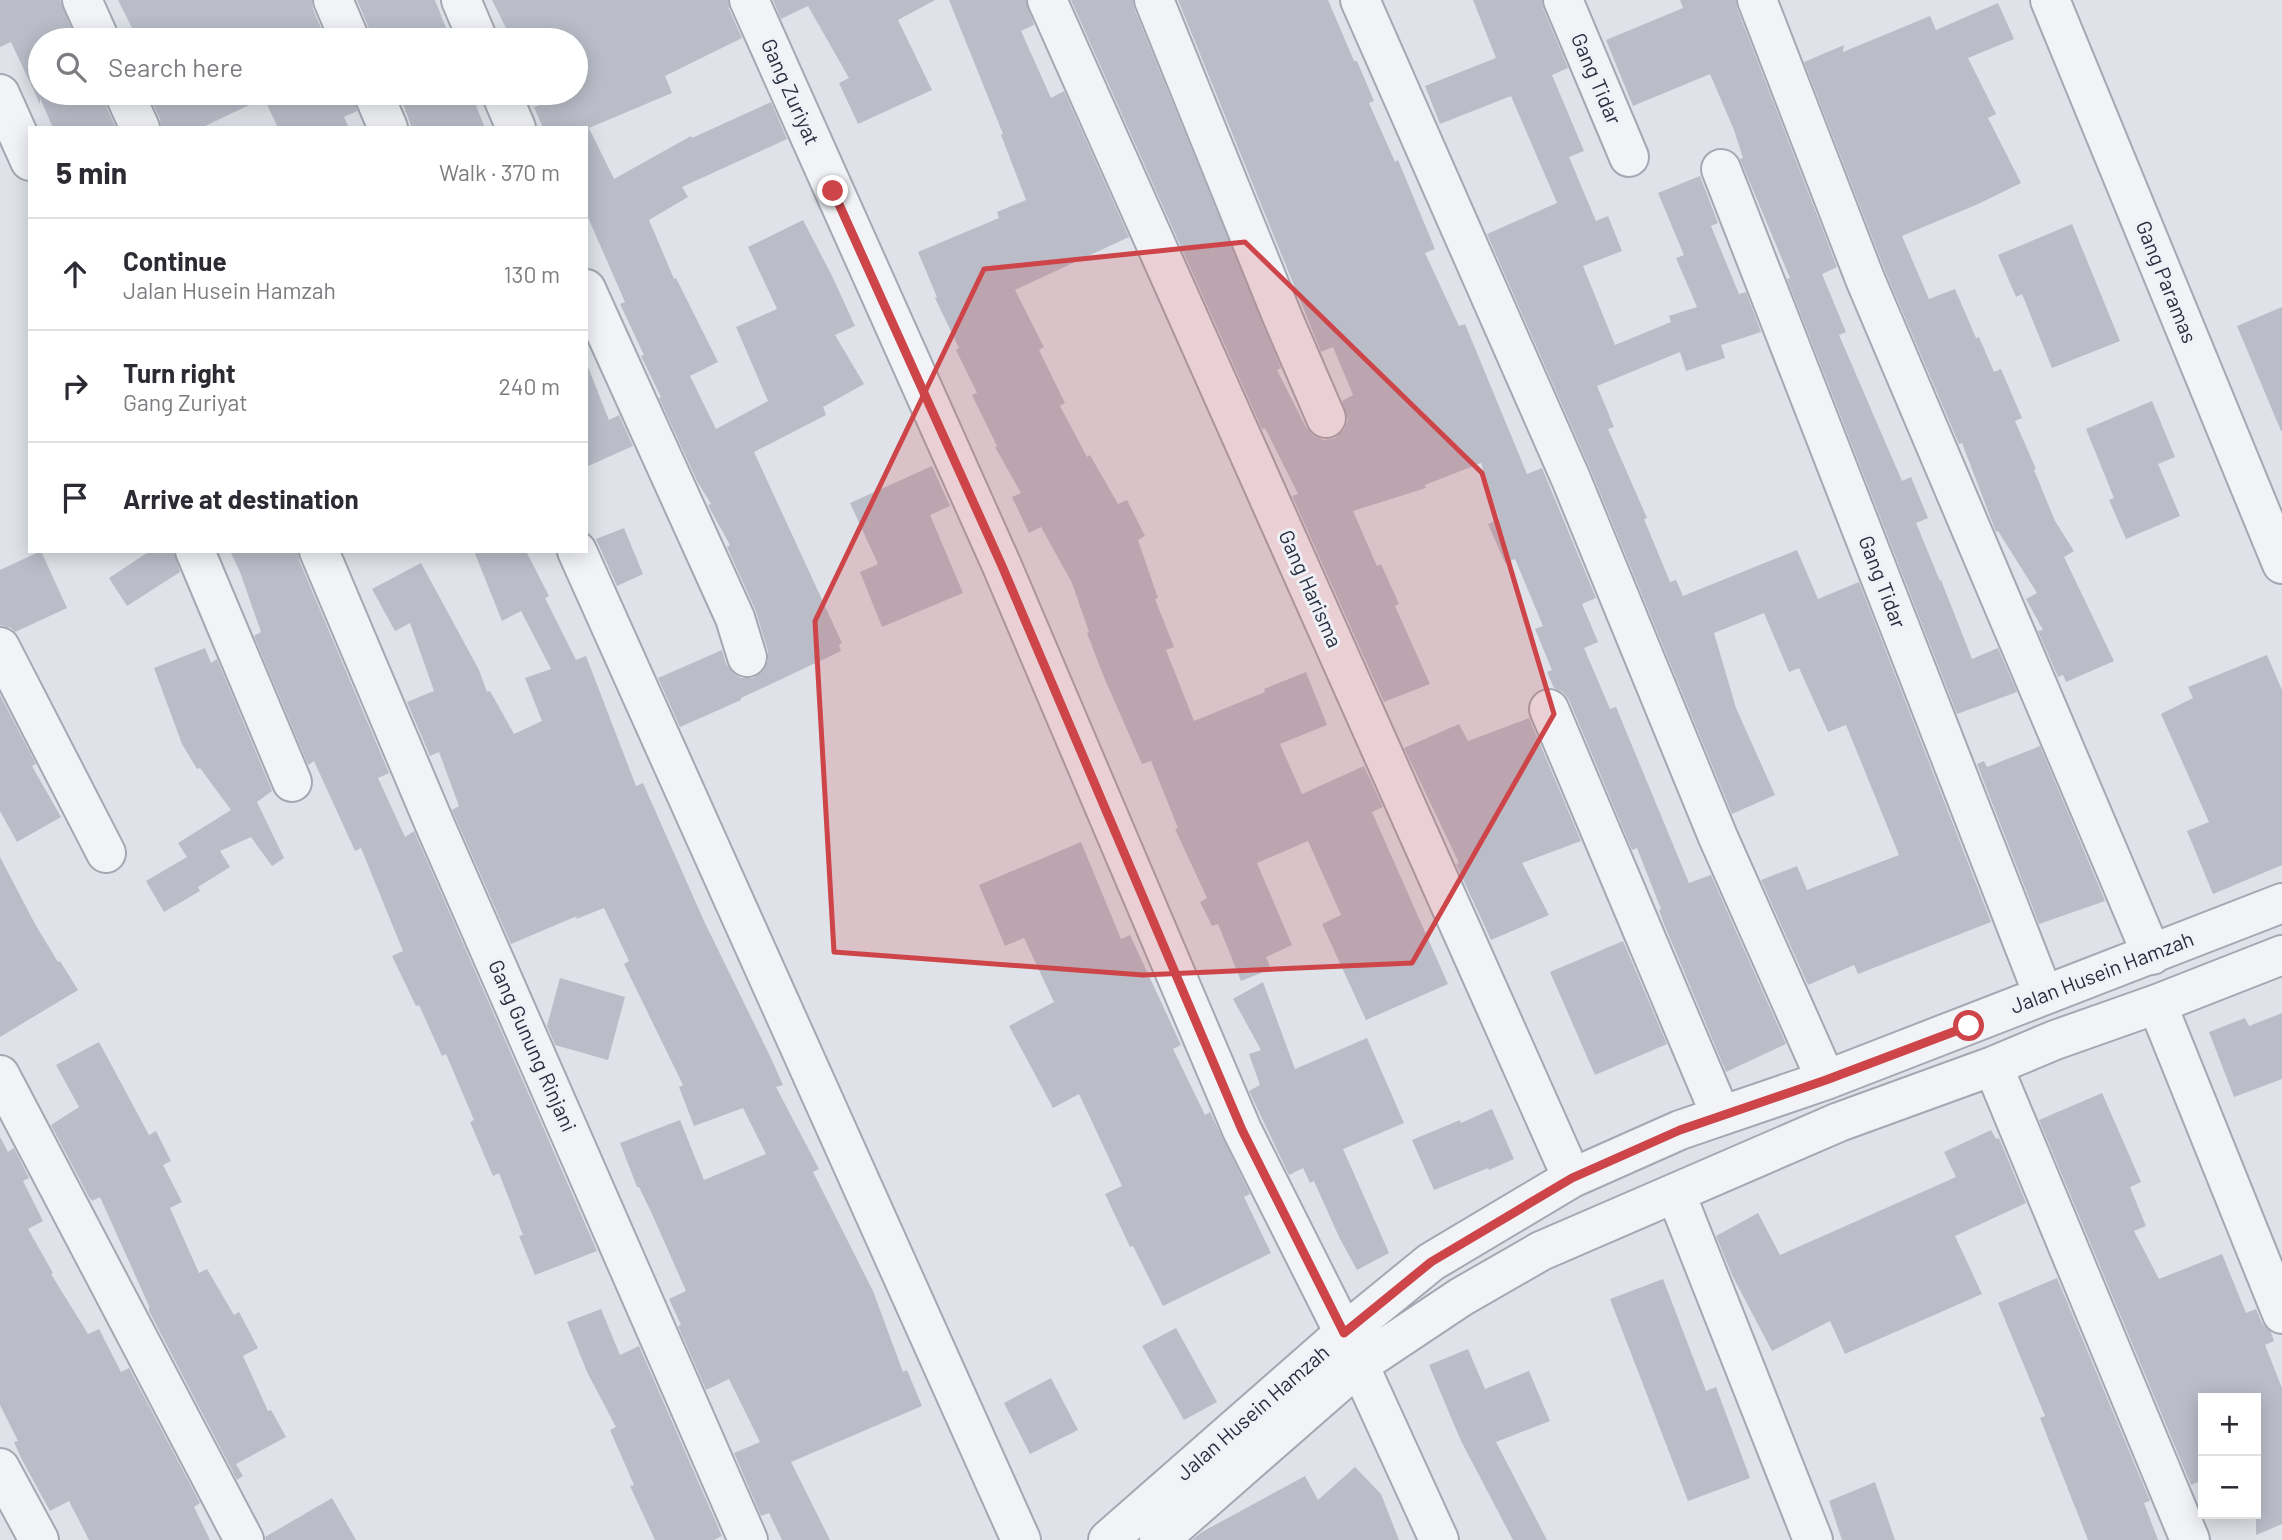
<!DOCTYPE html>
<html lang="en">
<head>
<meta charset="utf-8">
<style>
	body { margin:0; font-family:Barlow,sans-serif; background:#f2f2f3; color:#2b2b33 }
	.controls { position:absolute; right:21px; bottom:21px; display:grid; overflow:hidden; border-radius:0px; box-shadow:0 4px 18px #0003 }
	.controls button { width:63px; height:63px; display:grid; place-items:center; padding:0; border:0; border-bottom:2px solid #e1e1e2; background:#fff; color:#2b2b33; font:35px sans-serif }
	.stop { position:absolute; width:21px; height:21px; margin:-16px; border:5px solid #cd4549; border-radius:50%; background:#fff }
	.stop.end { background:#cd4549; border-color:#fff; box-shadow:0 2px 7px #0008 }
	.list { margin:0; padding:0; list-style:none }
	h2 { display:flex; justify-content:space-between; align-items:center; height:91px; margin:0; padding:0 28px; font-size:30px }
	h2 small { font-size:23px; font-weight:400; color:#7c7c81 }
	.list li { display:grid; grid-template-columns:46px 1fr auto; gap:21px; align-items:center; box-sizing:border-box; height:112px; padding:0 28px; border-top:2px solid #e1e1e2 }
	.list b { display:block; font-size:26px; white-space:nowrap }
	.list p { margin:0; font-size:23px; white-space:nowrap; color:#7c7c81 }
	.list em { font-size:23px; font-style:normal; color:#7c7c81 }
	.icon { flex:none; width:38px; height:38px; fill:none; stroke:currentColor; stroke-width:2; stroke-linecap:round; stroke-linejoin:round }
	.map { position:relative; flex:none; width:2282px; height:1540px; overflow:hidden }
	.search { position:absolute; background:#fff; box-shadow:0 4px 18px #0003; left:28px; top:28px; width:560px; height:77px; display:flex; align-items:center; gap:18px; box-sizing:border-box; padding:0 24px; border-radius:38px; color:#7c7c81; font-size:26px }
	.panel { position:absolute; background:#fff; box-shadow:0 4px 18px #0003; left:28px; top:126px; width:560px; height:427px; border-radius:0px }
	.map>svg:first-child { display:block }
	.building { fill:#babdc8 }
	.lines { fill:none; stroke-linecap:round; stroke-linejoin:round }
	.minor-casing { stroke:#a4a8b2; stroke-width:42 }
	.minor { stroke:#f2f3f7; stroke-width:38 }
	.route { stroke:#cd4549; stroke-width:9 }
	.marked { fill:#cd4549; fill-opacity:0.2; stroke:#cd4549; stroke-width:5; stroke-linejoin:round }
	.labels { text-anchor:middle; stroke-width:6; stroke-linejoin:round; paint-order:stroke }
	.street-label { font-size:21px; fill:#282e40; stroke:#eff1f6 }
</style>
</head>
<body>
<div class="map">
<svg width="2282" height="1540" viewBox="0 0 2282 1540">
	<rect width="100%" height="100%" fill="#dfe2e8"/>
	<path class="building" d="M0,0H60L76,40H40V93H102L104,102L116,128H53L40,98V104L11,42L0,47Z
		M118,0H312L313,9L326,40H138Z
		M357,0H435L451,40H371L370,31Z
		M492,0H728L729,9L742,38L665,76L672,93L589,128L614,179L691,136L692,138L771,102L787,139L682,187L688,197L649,220L674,279L676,278L718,362L690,376L716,429L768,401L736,327L777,309L748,247L803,220L833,278L855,326L835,335L864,384L823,407L826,415L754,452L842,643L839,645L841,651L741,698V700L680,727L658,678L722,650L726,664L733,673L741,678H753L763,671L768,661V651L755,609L727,547L730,545L710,509L708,505L711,504L697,481L659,398L661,397L641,356L644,355L620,304L625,302L586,213V128H543L534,107L540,105L534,93H576V40H512Z
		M773,0H935L898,20L932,90L858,124L839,83L849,78L808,6L781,19Z
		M949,0H1026L1034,25L1021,31L1051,98L1064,91L1129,237L1015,290L1044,347L1039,350L1065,403L1060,406L1087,457L1090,455L1118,504L1127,500L1145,536L1138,540L1158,598L1155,599L1174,647L1166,650L1194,721L1265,692L1264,689L1306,672L1327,725L1280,744L1302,794L1364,766L1383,807L1372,812L1448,984L1366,1020L1322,924L1341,915L1308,841L1257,863L1292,945L1266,957L1271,969L1241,981L1218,924L1212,926L1200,902L1207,898L1175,829L1178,828L1151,761L1142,764L1103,675L1087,633L1089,632L1072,583L1041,527L1029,533L1012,497L1021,493L995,447L997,446L972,395L977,393L956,350L959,348L935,298L937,297L918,252L999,218L997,212L1026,200L1001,135L1003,134Z
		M1071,0H1133L1134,8L1281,368L1277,370L1306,427L1314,436L1324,440L1335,438L1344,430L1348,420L1342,401L1353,395L1333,347L1321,352L1178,0H1328L1354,61H1357L1374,101L1369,103L1395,162L1398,160L1435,249L1425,253L1459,326L1465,324L1527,474L1542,468L1596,598L1582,604L1598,642L1584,648L1610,709L1616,707L1689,883L1711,875L1786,1044L1726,1072L1664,924L1659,910L1661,909L1637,848L1632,850L1569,700L1563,692L1554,688L1547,672L1552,670L1535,629L1543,626L1515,559L1505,563L1488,524L1499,519L1481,463L1425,485L1426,488L1353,511L1377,566L1381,564L1399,604L1395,606L1430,684L1384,702L1292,496L1298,494L1265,428L1262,429Z
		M1473,0H1542L1543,8L1568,68L1552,75L1584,151L1569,157L1596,221L1608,216L1622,251L1583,266L1615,345L1671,322L1669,316L1697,307L1676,258L1684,255L1658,193L1700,176L1718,223L1711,226L1739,294L1746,292L1761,332L1721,345L1725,358L1686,371L1680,352L1597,386L1614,427L1608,429L1647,518L1644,519L1670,582L1676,580L1683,596L1797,550L1818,599L1859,582L1991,922L1858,974L1854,965L1808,985L1761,880L1797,866L1807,890L1899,855L1846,725L1828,732L1799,668L1789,672L1764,613L1714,633L1736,708L1775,795L1732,814L1591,471L1487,234L1557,203L1511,96L1440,124L1425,86L1496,58Z
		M1680,0H1736L1737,8L1837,267L1822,274L1846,332L1839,335L1902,481L1911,477L1928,518L1916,523L1940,581L1941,580L1972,659L1998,648L2017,692L1957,714L1787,279L1790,278L1740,159L1743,158L1734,130L1710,74L1633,106L1606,40L1683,8Z
		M1998,3L2014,39L1968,58L1996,114L1988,118L2021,183L1978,204L1902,236L1929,299L1955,289L1976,338L1979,337L1994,372L2001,369L2022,418L2015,421L2036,469L2034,470L2055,521L2074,551L2064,557L2114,661L2066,682L2063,675L2058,677L2038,631L2043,630L2026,599L2037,593L1998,531L1996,532L1962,443L1959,444L1885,271L1804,62L1844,45L1843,52L1930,16L1936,30Z
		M161,93H352L357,111L344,117L349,128H278L264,98L201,128H161L160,119L150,98Z
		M399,93H471L485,128H412Z
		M2072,224L2120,341L2052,368L2022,294L2016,297L1998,255Z
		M2282,307V431H2281L2237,326Z
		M588,367L609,420L619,415L633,446L586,467V368Z
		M2152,401L2175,457L2158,464L2180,516L2126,539L2109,500L2114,498L2086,429Z
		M932,466L950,506L930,515L963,593L882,627L860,572L878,564L850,503Z
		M624,528L643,574L617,586L596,539Z
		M41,551L67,608L15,632L11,628L0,625V570Z
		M150,551H174L180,572L127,606L109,578Z
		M230,551H298L299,560L389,773L378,778L405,837L414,831L597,1251L535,1275L519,1236L523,1235L499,1173L493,1176L470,1122L474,1120L446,1054L442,1056L419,1005L416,1006L392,956L403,951L361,848L355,851L314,761L308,765L254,636L261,632L240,572Z
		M474,551H526L549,596L545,598L576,660L586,656L636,786L643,783L704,921L770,1056L783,1085L776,1087L819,1169L813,1172L873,1291L903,1372L907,1370L922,1406L791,1462L830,1540H782L769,1513L761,1516L734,1453L760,1442L729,1379L706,1390L678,1326L681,1325L669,1299L686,1291L652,1214L639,1187H637L620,1143L680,1120L704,1180L766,1154L743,1108L694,1126L679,1087L683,1085L624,964L629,961L604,908L576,919L577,916L511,944L452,810L459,806L439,752L430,756L407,702L434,691L410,623L395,631L372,589L421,563L479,670L487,692L490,691L514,734L542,721L525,678L551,669L521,611L502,621Z
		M205,648L211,663L217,659L272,791L257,802L284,858L272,866L251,837L220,851L230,867L198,887L200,891L164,912L146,881L187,857L178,843L231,810L200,768L197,769L182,744L154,668Z
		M2267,655L2282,690V865L2213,894L2187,831L2209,822L2161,714L2193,698L2188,687Z
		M0,695L36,764L32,766L61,817L17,842L0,811Z
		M1529,718L1581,841L1522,863L1549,915L1491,940L1456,864L1459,863L1404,748L1459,724L1468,741Z
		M2040,746L2105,901L2039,924L1977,764L1984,761L1987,767Z
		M1081,842L1121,939L1130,935L1181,1045L1173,1049L1205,1115L1210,1112L1250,1194L1244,1197L1271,1253L1163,1306L1133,1246L1130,1247L1105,1194L1122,1186L1079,1094L1053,1108L1009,1026L1054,1002L1024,938L1005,946L979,885Z
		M0,857L35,924L58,962L60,961L78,990L0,1037Z
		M1623,941L1667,1044L1595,1075L1550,972Z
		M560,978L625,997L608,1060L555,1045L547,1026Z
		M1263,982L1295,1069L1367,1038L1404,1123L1343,1149L1389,1253L1357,1270L1339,1237L1314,1181L1310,1183L1303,1168L1289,1175L1249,1091L1260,1085L1249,1054L1261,1050L1233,999Z
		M2282,1013V1079L2234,1097L2209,1032L2245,1018L2249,1026Z
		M99,1042L149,1135L156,1131L171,1161L163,1165L182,1202L170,1208L199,1273L207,1269L234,1315L239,1312L258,1348L243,1356L268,1411L271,1410L286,1437L236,1464L243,1476L237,1480L149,1311V1306L100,1197L92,1201L89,1197L51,1125L79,1107L56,1065Z
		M2102,1093L2141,1182L2130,1187L2146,1226L2134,1231L2159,1279L2222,1254L2246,1313L2256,1309L2262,1323L2271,1332L2274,1341L2265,1345L2282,1388V1524L2256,1535V1398H2203V1480L2191,1485L2039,1120Z
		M1492,1109L1514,1159L1489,1170L1488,1168L1434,1190L1412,1140L1460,1120L1461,1123Z
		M1991,1130L1996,1139L1999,1138L2026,1203L1955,1236L1982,1294L1845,1354L1830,1321L1772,1351L1732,1275L1716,1236L1758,1213L1780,1255L1956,1177L1944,1152Z
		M0,1137L8,1152L14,1148L29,1178L23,1181L43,1221L28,1229L53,1273L51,1274L88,1334L99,1329L121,1372L129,1368L200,1503L194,1507L210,1540H89L69,1501L50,1511L21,1458L14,1442L18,1441L0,1405Z
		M2057,1278L2150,1501L2144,1503L2158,1540H2088L2040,1418L2045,1416L1998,1303Z
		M1663,1279L1706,1391L1716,1387L1750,1478L1688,1501L1610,1299Z
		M601,1309L620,1355L639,1346L722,1536L714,1540H655L630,1486L634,1485L610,1430L616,1427L587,1372L567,1322Z
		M1176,1328L1217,1402L1184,1420L1142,1346Z
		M1468,1349L1485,1389L1529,1371L1550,1421L1496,1442L1547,1540H1513L1461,1441L1429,1365Z
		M1051,1378L1078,1430L1030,1454L1004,1403Z
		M1355,1467L1381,1494L1399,1540H1192L1202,1532L1305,1476L1318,1500Z
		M1875,1482L1895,1540H1842L1829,1501Z
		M332,1498L356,1540H266L265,1537Z"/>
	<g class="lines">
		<defs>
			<path id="minor" d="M82,0L100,40
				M333,0L350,40
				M461,0L478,40
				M749,0L1002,566L1242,1130L1344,1333
				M1047,0L1572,1178
				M1154,0L1282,316L1326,418
				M1360,0L1571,479L1718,837L1826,1080
				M1563,0L1629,157
				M1757,0L1865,279L2152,955
				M2050,0L2282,564
				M124,93L140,128
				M373,93L388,128
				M501,93L516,128
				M0,94L30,161
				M1721,169L2043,994
				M586,289L735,618L747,657
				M195,551L292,782
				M319,551L435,825L748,1540
				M577,551L1021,1540
				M0,647L106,853
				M1549,709L1721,1116
				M2157,1004L2282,1314
				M1993,1066L2190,1540
				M0,1075L244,1540
				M1676,1194L1813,1540
				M1359,1365L1439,1540
				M0,1468L39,1540
				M1108,1540L1344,1333L1431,1262L1572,1178L1680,1130L1826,1080L2282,903
				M1159,1540L1359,1365L1461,1297L1541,1251L1839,1122L1993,1066L2055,1040L2157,1004L2282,955"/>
		</defs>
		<use href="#minor" class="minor-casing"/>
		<use href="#minor" class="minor"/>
	</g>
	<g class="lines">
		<path class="route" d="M833,191L1002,566L1242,1130L1344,1333L1431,1262L1572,1178L1680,1130L1826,1080L1969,1026"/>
	</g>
	<path class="marked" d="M1245,242L1482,473L1554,714L1412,963L1143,975L834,952L815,621L984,269Z"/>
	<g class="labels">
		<g class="street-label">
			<text transform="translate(1596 79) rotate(67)" y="7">Gang Tidar</text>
			<text transform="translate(790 92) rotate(66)" y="7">Gang Zuriyat</text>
			<text transform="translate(2166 282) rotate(68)" y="7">Gang Paramas</text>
			<text transform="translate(1882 582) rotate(69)" y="7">Gang Tidar</text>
			<text transform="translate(1310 589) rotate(66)" y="7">Gang Harisma</text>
			<text transform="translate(2102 973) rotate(-21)" y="7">Jalan Husein Hamzah</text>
			<text transform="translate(532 1046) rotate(66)" y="7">Gang Gunung Rinjani</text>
			<text transform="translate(1253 1413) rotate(-41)" y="7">Jalan Husein Hamzah</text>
		</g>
	</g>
</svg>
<div class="controls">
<button>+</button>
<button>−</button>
</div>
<div class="stop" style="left:1969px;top:1026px"></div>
<div class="stop end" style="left:833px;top:191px"></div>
<div class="search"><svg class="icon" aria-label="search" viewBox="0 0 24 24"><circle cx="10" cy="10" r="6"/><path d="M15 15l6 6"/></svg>Search here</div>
<section class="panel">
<h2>5 min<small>Walk · 370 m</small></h2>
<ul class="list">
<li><svg class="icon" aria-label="ahead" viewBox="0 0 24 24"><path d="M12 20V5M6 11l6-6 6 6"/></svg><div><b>Continue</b><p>Jalan Husein Hamzah</p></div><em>130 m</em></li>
<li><svg class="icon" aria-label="right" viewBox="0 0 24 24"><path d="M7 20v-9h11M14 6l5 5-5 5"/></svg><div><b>Turn right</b><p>Gang Zuriyat</p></div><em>240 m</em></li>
<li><svg class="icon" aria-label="arrive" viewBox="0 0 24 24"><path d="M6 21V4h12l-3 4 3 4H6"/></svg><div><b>Arrive at destination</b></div></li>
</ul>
</section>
</div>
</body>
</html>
